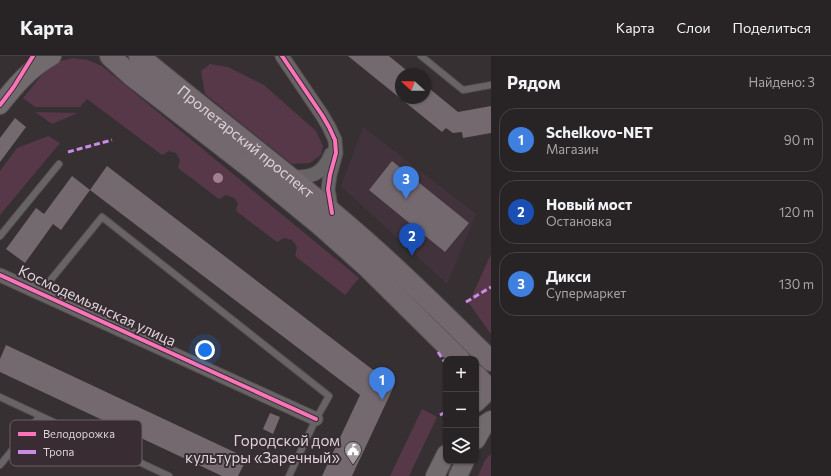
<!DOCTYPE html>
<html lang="ru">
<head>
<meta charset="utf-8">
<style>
	body { margin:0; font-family:Commissioner,sans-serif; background:#302c2e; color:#f1f3f6 }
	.controls { position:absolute; right:12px; bottom:12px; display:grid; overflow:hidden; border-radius:8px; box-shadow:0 1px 3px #0004 }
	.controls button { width:36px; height:36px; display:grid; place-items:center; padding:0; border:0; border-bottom:1px solid #444143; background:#282426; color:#f1f3f6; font:20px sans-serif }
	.compass { position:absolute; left:395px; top:12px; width:36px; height:36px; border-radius:50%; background:#282426; box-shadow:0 1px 3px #0004; rotate:291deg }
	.you { position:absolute; left:205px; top:294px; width:14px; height:14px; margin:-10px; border:3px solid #fff; border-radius:50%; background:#1a73e8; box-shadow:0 0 0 6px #1a73e833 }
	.badge { display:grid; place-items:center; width:26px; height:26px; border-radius:50%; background:#a29b9e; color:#fff; font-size:13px; font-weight:700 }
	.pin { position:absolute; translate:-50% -33px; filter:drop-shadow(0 1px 2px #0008) }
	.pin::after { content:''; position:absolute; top:21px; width:14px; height:12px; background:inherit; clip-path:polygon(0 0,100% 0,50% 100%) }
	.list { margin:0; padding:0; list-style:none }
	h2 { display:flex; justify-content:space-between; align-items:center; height:52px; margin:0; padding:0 16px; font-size:17px }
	h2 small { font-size:13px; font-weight:400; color:#a5a4a7 }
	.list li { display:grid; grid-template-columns:26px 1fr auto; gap:12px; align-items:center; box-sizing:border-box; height:64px; margin:0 8px 8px; padding:0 8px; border:1px solid #444143; border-radius:16px }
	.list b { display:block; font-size:15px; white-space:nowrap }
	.list p { margin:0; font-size:13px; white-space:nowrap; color:#a5a4a7 }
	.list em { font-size:13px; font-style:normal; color:#a5a4a7 }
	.icon { flex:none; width:22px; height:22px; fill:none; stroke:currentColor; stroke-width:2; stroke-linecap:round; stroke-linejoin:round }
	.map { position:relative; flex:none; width:491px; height:420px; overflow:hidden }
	header { display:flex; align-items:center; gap:24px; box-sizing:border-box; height:56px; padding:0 20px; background:#282426; border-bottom:1px solid #444143 }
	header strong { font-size:19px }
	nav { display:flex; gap:22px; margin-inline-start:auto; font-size:14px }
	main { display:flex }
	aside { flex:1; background:#282426 }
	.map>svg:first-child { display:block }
	.built { fill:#42323b }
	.green { fill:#563849 }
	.building { fill:#74696f }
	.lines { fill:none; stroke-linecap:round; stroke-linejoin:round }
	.lane-casing { stroke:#534d51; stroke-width:8 }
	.street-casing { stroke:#534d51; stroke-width:15 }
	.secondary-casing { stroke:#534d51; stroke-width:20 }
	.primary-casing { stroke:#534d51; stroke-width:22 }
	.lane { stroke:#686466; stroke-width:6 }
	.street { stroke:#686466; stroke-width:13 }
	.secondary { stroke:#726b6e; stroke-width:18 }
	.primary { stroke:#72686d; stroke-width:20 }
	.quiet { stroke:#ca8be6; stroke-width:3; stroke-dasharray:6 3; stroke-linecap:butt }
	.cycleway-casing { stroke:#392d33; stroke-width:6 }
	.cycleway { stroke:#fb73b8; stroke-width:4 }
	.tree { fill:#a27e91 }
	.labels { text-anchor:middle; stroke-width:4; stroke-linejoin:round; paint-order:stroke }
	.street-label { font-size:15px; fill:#dcd4d8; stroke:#392d33 }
	.poi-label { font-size:15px; fill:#dcd4d8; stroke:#392d33; text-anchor:end }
	.key { fill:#392d33; stroke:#6a5f65; stroke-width:1 }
	.key-label { font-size:11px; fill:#dcd4d8 }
</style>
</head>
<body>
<header>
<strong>Карта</strong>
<nav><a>Карта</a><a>Слои</a><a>Поделиться</a></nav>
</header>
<main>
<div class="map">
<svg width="491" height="420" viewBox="0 0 491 420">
	<rect width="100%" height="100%" fill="#363033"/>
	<path class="built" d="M363,71L476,158L447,228L341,130Z"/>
	<path class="green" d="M73,2L88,4L102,10L359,222L345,239L295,200L297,191L292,184L284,182L277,186L236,155L238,147L234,142L226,139L219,143L178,112L180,104L176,97L169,95L162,99L87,43L80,51H35L23,42L45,15L60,5Z
		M210,8L228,11L264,29L316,75L323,90L321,99L310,107L292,108L205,38L201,15Z
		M35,56L78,57L52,68Z
		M48,80L60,87L0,159V115L17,92Z
		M491,198V277H490L469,247Z
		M422,353L437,361L409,420H390Z
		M491,398V420H478L485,404Z"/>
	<path class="building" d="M348,0H389L411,18H401V42H425V29L458,56L491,50V77L463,82L462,76L453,77L446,72L442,76Z
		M15,62L26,71L0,106V82Z
		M392,105L469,167L445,196L369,134Z
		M107,110L394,330L352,420H322L360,339L90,134Z
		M72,120L90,134L61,174L53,168L25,207L6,193L36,152L44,158Z
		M6,289L247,402L238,420H222L0,316V303Z
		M270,357L280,361L273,378L263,373Z"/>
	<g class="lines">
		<defs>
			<path id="lane" d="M421,0L463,34L491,29
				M0,180L59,108
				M40,237L102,161L329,340L316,363L289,420
				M0,341L169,420
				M0,409L40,360"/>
			<path id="street" d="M282,0L322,59L329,71L335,84L336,97L330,119L328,133L332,157
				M289,121C310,122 323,119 331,98
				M0,219L316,363"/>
			<path id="secondary" d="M0,49C15,30 30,12 52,0
				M476,347L490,333
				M476,384L485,368L491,364
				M435,420L446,398
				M458,420L465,405"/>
			<g id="primary">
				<path d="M110,0L132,20L253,114L320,169L366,210L460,303"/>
				<path id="s1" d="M139,0C215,63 295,122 369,188C411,225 451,265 491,305"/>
				<path d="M476,319L491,335"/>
			</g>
		</defs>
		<use href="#lane" class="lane-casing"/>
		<use href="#street" class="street-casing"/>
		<use href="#secondary" class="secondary-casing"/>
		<use href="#primary" class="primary-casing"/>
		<use href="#lane" class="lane"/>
		<use href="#street" class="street"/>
		<use href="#secondary" class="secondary"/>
		<use href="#primary" class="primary"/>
		<path class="quiet" d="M68,96L112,84
			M466,246L491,231
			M438,296L446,308
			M440,359L446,356"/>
		<defs>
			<path id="cycleway" d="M282,0L322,59L329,71L335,84L336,97L330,119L328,133L332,157
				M0,49L13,32L33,0
				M0,219L316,363"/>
		</defs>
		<use href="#cycleway" class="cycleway-casing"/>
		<use href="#cycleway" class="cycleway"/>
	</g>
	<circle class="tree" cx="218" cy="122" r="5"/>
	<defs>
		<symbol id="civic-pin" viewBox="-11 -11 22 30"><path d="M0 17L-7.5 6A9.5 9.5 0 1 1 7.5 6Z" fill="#a29b9e" stroke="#392d33"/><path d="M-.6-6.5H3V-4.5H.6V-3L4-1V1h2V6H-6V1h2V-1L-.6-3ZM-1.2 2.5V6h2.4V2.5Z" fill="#fff"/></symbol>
	</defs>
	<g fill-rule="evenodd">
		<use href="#civic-pin" x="343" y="384" width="20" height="27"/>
	</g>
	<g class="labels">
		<g class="street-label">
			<text dy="5" stroke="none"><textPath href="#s1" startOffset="137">Пролетарский проспект</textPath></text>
			<text transform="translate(97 250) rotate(25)" y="5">Космодемьянская улица</text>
		</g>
		<g class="poi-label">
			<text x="340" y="390">Городской дом<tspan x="340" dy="17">культуры «Заречный»</tspan></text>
		</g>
	</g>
	<rect x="10" y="364" width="132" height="46" rx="6" class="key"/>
	<rect x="18" y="376" width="18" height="4" fill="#fb73b8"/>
	<rect x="18" y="394" width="18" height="4" fill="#ca8be6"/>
	<g class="key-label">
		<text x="43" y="382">Велодорожка</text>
		<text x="43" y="400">Тропа</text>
	</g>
</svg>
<div class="controls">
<button>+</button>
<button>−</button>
<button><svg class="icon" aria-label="layers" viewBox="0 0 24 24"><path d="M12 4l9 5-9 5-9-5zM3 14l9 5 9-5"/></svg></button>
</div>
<svg class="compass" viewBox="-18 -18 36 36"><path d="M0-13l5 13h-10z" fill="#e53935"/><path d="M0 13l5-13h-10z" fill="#a5a4a7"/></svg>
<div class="you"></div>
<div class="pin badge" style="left:382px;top:344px;background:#3f7fe0">1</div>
<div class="pin badge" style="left:412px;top:200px;background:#1a4fb4">2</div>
<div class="pin badge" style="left:406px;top:143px;background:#3f7fe0">3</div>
</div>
<aside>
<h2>Рядом<small>Найдено: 3</small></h2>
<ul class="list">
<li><span class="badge" style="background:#3f7fe0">1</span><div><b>Schelkovo-NET</b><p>Магазин</p></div><em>90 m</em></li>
<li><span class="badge" style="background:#1a4fb4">2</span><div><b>Новый мост</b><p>Остановка</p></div><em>120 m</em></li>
<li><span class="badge" style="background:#3f7fe0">3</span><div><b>Дикси</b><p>Супермаркет</p></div><em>130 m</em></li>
</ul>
</aside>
</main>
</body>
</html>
